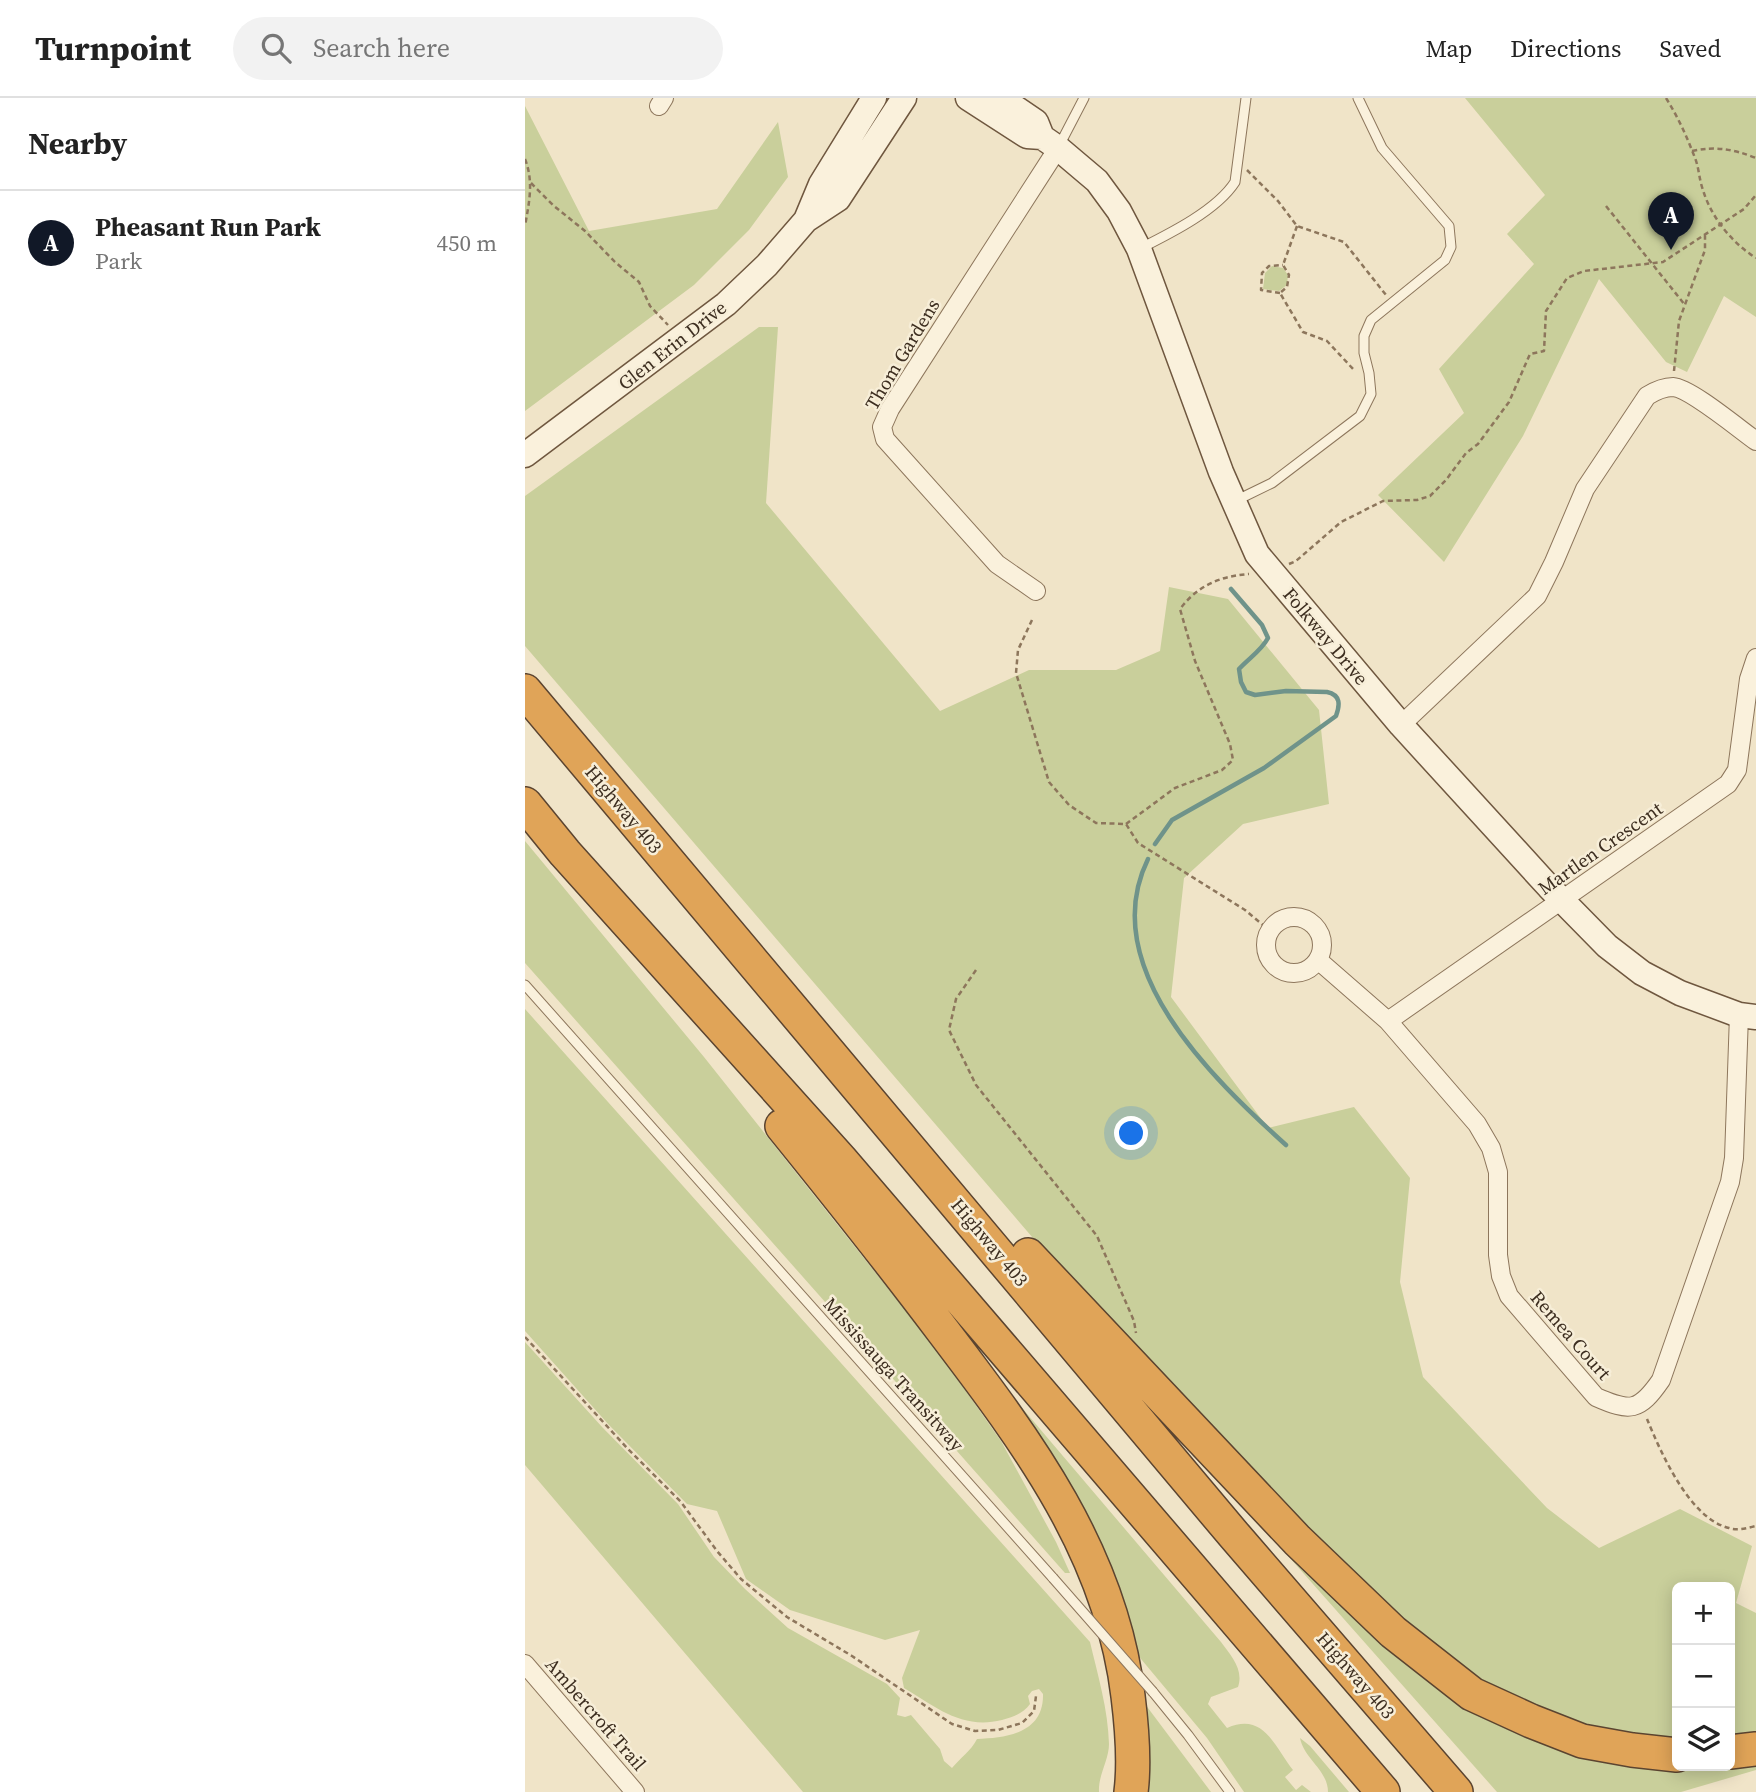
<!DOCTYPE html>
<html lang="en">
<head>
<meta charset="utf-8">
<style>
	body { margin:0; font-family:"Source Serif 4",serif; background:#f2f2f2; color:#222 }
	.controls { position:absolute; right:21px; bottom:21px; display:grid; overflow:hidden; border-radius:10px; box-shadow:0 4px 18px #0003 }
	.controls button { width:63px; height:63px; display:grid; place-items:center; padding:0; border:0; border-bottom:2px solid #e0e0e0; background:#fff; color:#222; font:35px sans-serif }
	.you { position:absolute; left:607px; top:1036px; width:24px; height:24px; margin:-18px; border:5px solid #fff; border-radius:50%; background:#1a73e8; box-shadow:0 0 0 10px #1a73e833 }
	.badge { display:grid; place-items:center; width:46px; height:46px; border-radius:50%; background:#111827; color:#fff; font-size:23px; font-weight:700 }
	.pin { position:absolute; translate:-50% -58px; filter:drop-shadow(0 2px 4px #0008) }
	.pin::after { content:''; position:absolute; top:37px; width:24px; height:21px; background:inherit; clip-path:polygon(0 0,100% 0,50% 100%) }
	.list { margin:0; padding:0; list-style:none }
	h2 { display:flex; justify-content:space-between; align-items:center; height:91px; margin:0; padding:0 28px; font-size:30px }
	h2 small { font-size:23px; font-weight:400; color:#767676 }
	.list li { display:grid; grid-template-columns:46px 1fr auto; gap:21px; align-items:center; box-sizing:border-box; height:105px; padding:0 28px; border-top:2px solid #e0e0e0 }
	.list b { display:block; font-size:26px; white-space:nowrap }
	.list p { margin:0; font-size:23px; white-space:nowrap; color:#767676 }
	.list em { font-size:23px; font-style:normal; color:#767676 }
	.icon { flex:none; width:38px; height:38px; fill:none; stroke:currentColor; stroke-width:2; stroke-linecap:round; stroke-linejoin:round }
	.map { position:relative; flex:none; width:1231px; height:1694px; overflow:hidden }
	header { display:flex; align-items:center; gap:42px; box-sizing:border-box; height:98px; padding:0 35px; background:#fff; border-bottom:2px solid #e0e0e0 }
	header strong { font-size:33px }
	nav { display:flex; gap:38px; margin-inline-start:auto; font-size:24px }
	.search { width:490px; height:63px; background:#f2f2f2; display:flex; align-items:center; gap:18px; box-sizing:border-box; padding:0 24px; border-radius:38px; color:#767676; font-size:26px }
	main { display:flex }
	aside { flex:1; background:#fff }
	.map>svg:first-child { display:block }
	.green { fill:#c9cf9b }
	.lines { fill:none; stroke-linecap:round; stroke-linejoin:round }
	.stream { stroke:#6f938a; stroke-width:4.5 }
	.lane-casing { stroke:#8d765c; stroke-width:11 }
	.street-casing { stroke:#8d765c; stroke-width:20 }
	.secondary-casing { stroke:#6f573f; stroke-width:27 }
	.highway-casing { stroke:#5b4430; stroke-width:36 }
	.path { stroke:#8d765c; stroke-width:2.5; stroke-dasharray:5 3.5; stroke-linecap:butt }
	.lane { stroke:#faf1dc; stroke-width:9 }
	.street { stroke:#faf1dc; stroke-width:18 }
	.secondary { stroke:#faf1dc; stroke-width:24 }
	.highway { stroke:#e0a458; stroke-width:33 }
	.lane-bridge-casing { stroke:#8d765c; stroke-width:11; stroke-linecap:butt }
	.lane-bridge { stroke:#faf1dc; stroke-width:9 }
	.labels { text-anchor:middle; stroke-width:5; stroke-linejoin:round; paint-order:stroke }
	.street-label { font-size:19px; fill:#3d2e20; stroke:#f7eed8 }
</style>
</head>
<body>
<header>
<strong>Turnpoint</strong>
<div class="search"><svg class="icon" aria-label="search" viewBox="0 0 24 24"><circle cx="10" cy="10" r="6"/><path d="M15 15l6 6"/></svg>Search here</div>
<nav><a>Map</a><a>Directions</a><a>Saved</a></nav>
</header>
<main>
<aside>
<h2>Nearby<small></small></h2>
<ul class="list">
<li><span class="badge">A</span><div><b>Pheasant Run Park</b><p>Park</p></div><em>450 m</em></li>
</ul>
</aside>
<div class="map">
<svg width="1231" height="1694" viewBox="0 0 1231 1694">
	<rect width="100%" height="100%" fill="#f0e4c8"/>
	<path class="green" d="M940,0H1231V219L1199,198L1162,274L1141,264L1074,181L998,338L919,464L853,397L939,315L914,271L1009,166L982,136L1020,97Z
		M0,8L64,133L192,111L253,24L263,79L224,132L169,187L0,313Z
		M747,168L758,170L763,177L762,187L754,193L738,191L740,175Z
		M234,229H253L241,405L415,613L504,572H591L635,553L644,489L703,501L794,612L804,706L718,726L659,780L646,899L743,1030L829,1009L885,1080L875,1184L898,1279L1022,1410L1074,1450L1155,1411L1227,1448L1211,1505L1231,1515V1640L1205,1642V1489H1152V1644L1129,1643L1000,1612L889,1537L698,1349L568,1210L0,548V398Z
		M0,743L179,959L412,1252L476,1343L531,1444L545,1475H540L0,865Z
		M0,911L565,1544C573,1578 583,1611 584,1646C584,1662 573,1677 574,1694H278L0,1367V1244L78,1330L153,1406L189,1459L220,1491L263,1530L362,1586L375,1600L372,1617L380,1619L386,1617L415,1651L419,1663L427,1670C435,1660 446,1653 452,1641C482,1640 519,1635 518,1596L514,1591L507,1593L503,1598L505,1606C499,1615 488,1619 477,1622C437,1632 411,1609 379,1590L377,1580L395,1532L360,1542L265,1512L221,1481L192,1413L162,1406L84,1327L0,1233Z
		M475,1284L696,1544C706,1558 719,1571 713,1589L686,1599L683,1606L702,1630C739,1614 749,1648 768,1672L760,1679L771,1692L777,1687L786,1694H719L682,1640L606,1549Z
		M679,1363L907,1576L1152,1668H1205L1231,1660V1672L1156,1694H972Z
		M617,1602L686,1694H619Z
		M775,1640L785,1648L824,1694H803C803,1672 779,1661 775,1640Z"/>
	<g class="lines">
		<path class="stream" d="M630,746L647,722L739,670L811,618C815,607 816,597 802,594L761,593L730,597L721,594L716,584L714,571C724,560 736,553 743,540L737,527L706,491
			M623,761C570,869 688,981 761,1047"/>
		<defs>
			<path id="lane" d="M534,48L559,0
				M616,150C646,135 692,112 710,84L721,0
				M710,403L747,385L835,318L846,296L844,275L839,255V238L846,222L920,162L926,149L924,128L857,50L833,0
				M0,887L528,1480
				M628,1594L663,1637L705,1694"/>
			<path id="street" d="M134,8L139,0
				M511,493L472,466L360,341L357,329L365,311L533,50
				M876,627L1012,498L1029,464L1060,391L1122,298C1130,293 1138,289 1148,289C1165,290 1214,331 1231,343
				M741 847a28 28 0 1 1 56 0a28 28 0 1 1-56 0Z
				M793,862L863,923L952,1026L966,1050L973,1074V1157L976,1178L984,1198L1071,1299C1105,1314 1114,1314 1136,1282L1205,1084L1209,1060L1214,917
				M863,923L1203,686L1212,672L1224,581L1231,560
				M0,1566L110,1694"/>
			<path id="secondary" d="M443,0L502,38L517,39L533,50L572,83L594,113L614,151L696,374L732,456L876,627L1024,789L1082,848L1117,875L1155,895L1214,917L1231,919
				M476,0L511,24L517,39
				M281,122L296,86L349,0
				M0,357L201,206L242,167L281,122L313,101L379,0"/>
			<path id="highway" d="M0,593L709,1437L931,1694
				M0,706L40,755L315,1061L858,1694
				M257,1028C312,1096 366,1164 418,1233C503,1345 586,1455 603,1598C607,1630 610,1663 606,1694
				M503,1157L772,1442L868,1534L947,1596L1006,1623L1057,1643L1107,1652L1152,1657
				M1205,1654L1231,1651"/>
		</defs>
		<use href="#lane" class="lane-casing"/>
		<use href="#street" class="street-casing"/>
		<use href="#secondary" class="secondary-casing"/>
		<use href="#highway" class="highway-casing"/>
		<path class="path" d="M1141,0C1153,19 1162,39 1170,60C1174,70 1174,81 1178,92C1186,119 1207,145 1231,160
			M1167,53C1191,48 1208,51 1231,60
			M0,61C9,84 4,105 0,128
			M722,72L753,103L772,128L819,144L861,197
			M6,85L29,108L60,133L90,164L114,184L125,208L143,227
			M1081,108L1160,207
			M772,128L758,167L764,177L762,189L755,195L778,234L802,243L829,272
			M755,195L736,192L737,175L744,168L758,167
			M1149,273L1154,223L1180,152V137
			M764,466L771,463L816,424L858,403L892,402L905,398L921,382L941,355L953,346L984,304L1005,256L1019,253L1021,213L1042,180L1059,173L1138,164L1219,111L1231,97
			M507,522L493,552L491,575L524,684L544,707L571,725L601,726L613,745L720,812L744,832
			M601,726L650,690L697,672L708,662L705,646L670,563L655,511C673,487 696,478 724,476
			M451,872L431,901L424,932L451,987L572,1138L609,1223L611,1235
			M0,1239L103,1351L156,1404L192,1453L216,1481L262,1519L327,1558L427,1626L450,1633L473,1632L497,1625L509,1613L511,1598
			M1122,1321C1136,1355 1165,1421 1204,1430C1213,1433 1222,1430 1231,1428"/>
		<use href="#lane" class="lane"/>
		<use href="#street" class="street"/>
		<use href="#secondary" class="secondary"/>
		<use href="#highway" class="highway"/>
		<defs>
			<path id="lane-bridge" d="M528,1480L628,1594"/>
		</defs>
		<use href="#lane-bridge" class="lane-bridge-casing"/>
		<use href="#lane-bridge" class="lane-bridge"/>
	</g>
	<g class="labels">
		<g class="street-label">
			<text transform="translate(147 247) rotate(-38)" y="7">Glen Erin Drive</text>
			<text transform="translate(377 256) rotate(-59)" y="7">Thom Gardens</text>
			<text transform="translate(801 538) rotate(50)" y="7">Folkway Drive</text>
			<text transform="translate(99 711) rotate(50)" y="7">Highway 403</text>
			<text transform="translate(1075 750) rotate(-35)" y="7">Martlen Crescent</text>
			<text transform="translate(465 1144) rotate(50)" y="7">Highway 403</text>
			<text transform="translate(1046 1237) rotate(49)" y="7">Remea Court</text>
			<text transform="translate(369 1276) rotate(48)" y="7">Mississauga Transitway</text>
			<text transform="translate(831 1577) rotate(49)" y="7">Highway 403</text>
			<text transform="translate(71 1616) rotate(49)" y="7">Ambercroft Trail</text>
		</g>
	</g>
</svg>
<div class="controls">
<button>+</button>
<button>−</button>
<button><svg class="icon" aria-label="layers" viewBox="0 0 24 24"><path d="M12 4l9 5-9 5-9-5zM3 14l9 5 9-5"/></svg></button>
</div>
<div class="you"></div>
<div class="pin badge" style="left:1146px;top:152px">A</div>
</div>
</main>
</body>
</html>
